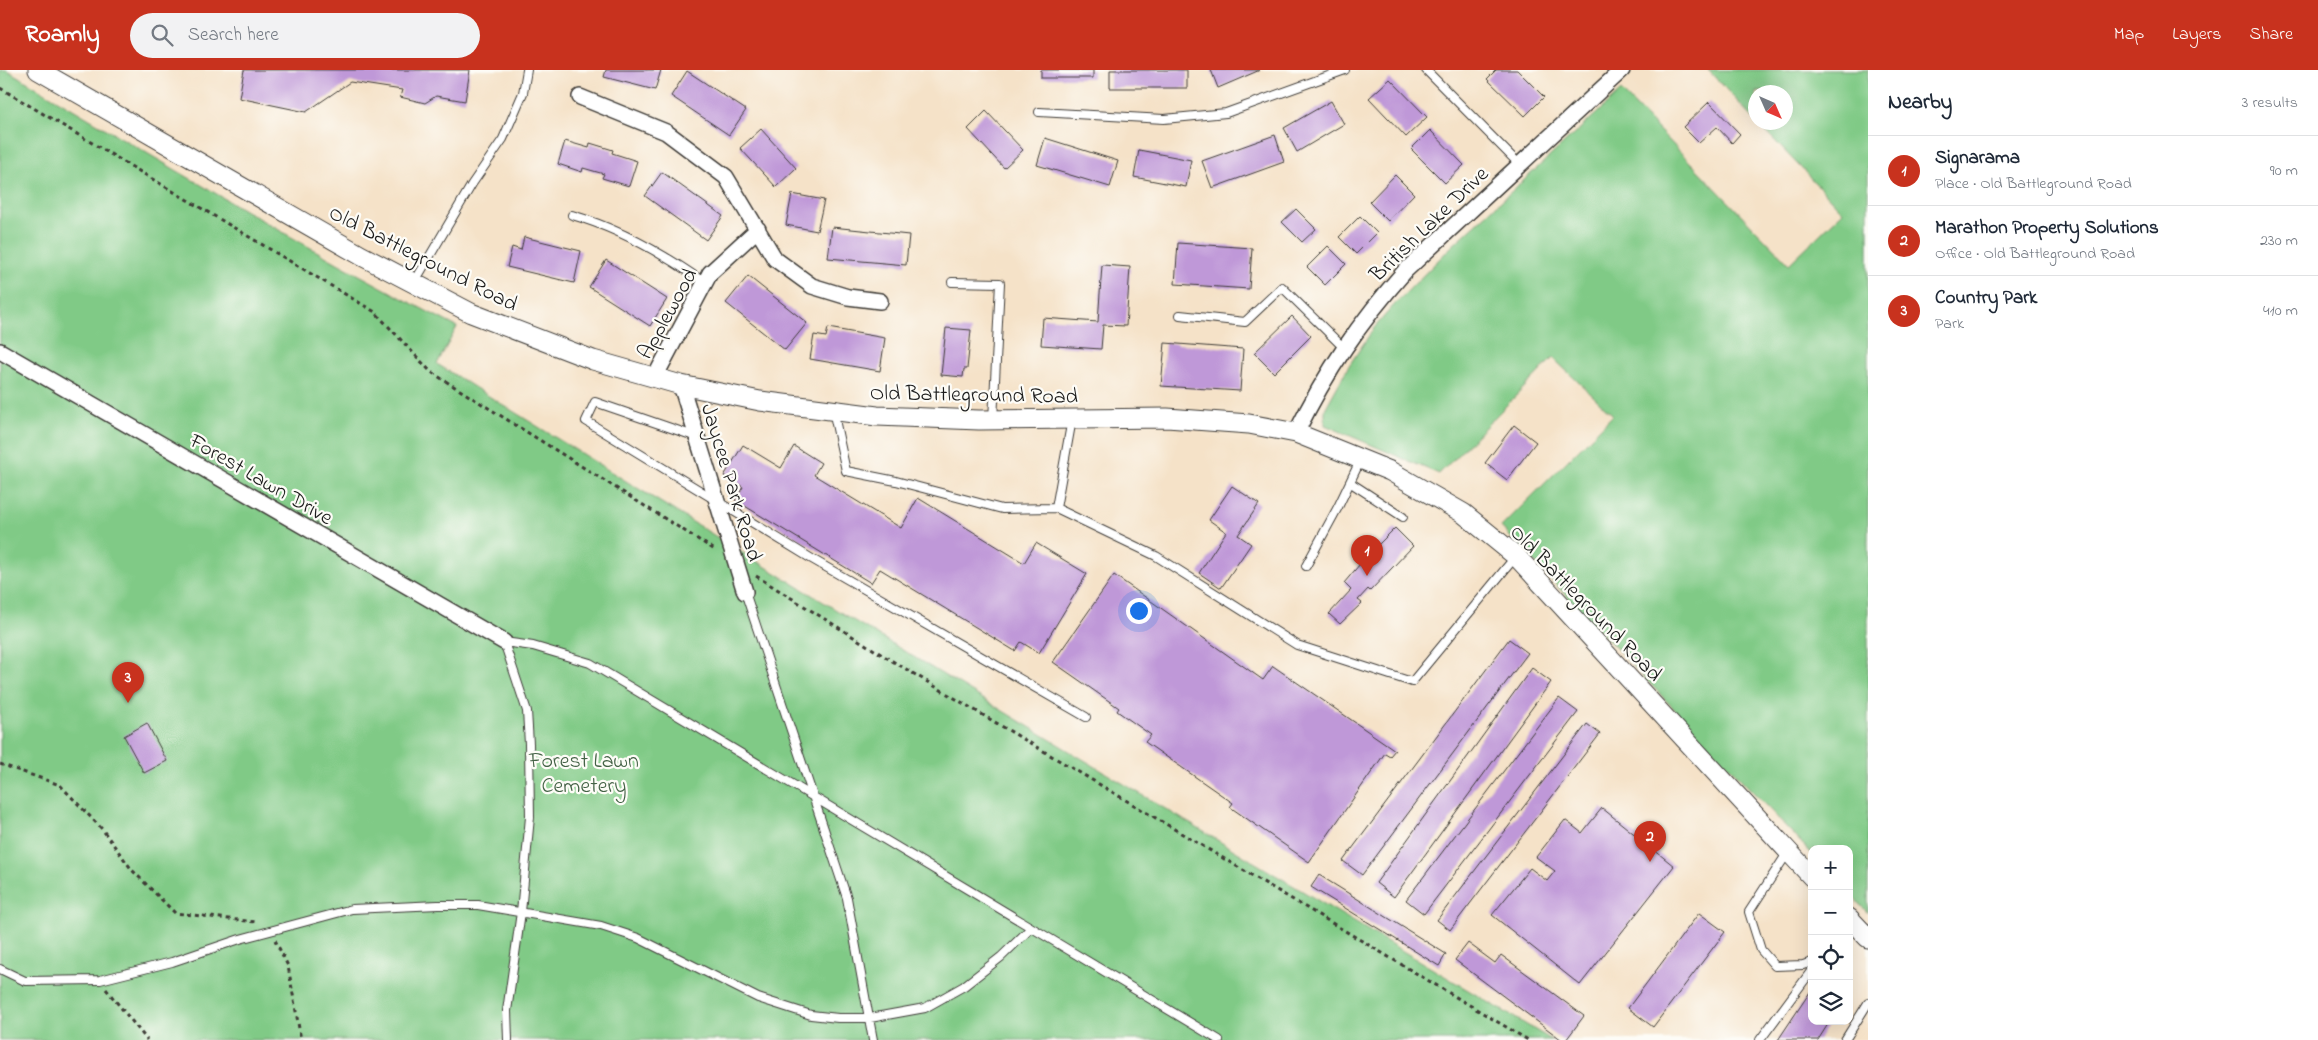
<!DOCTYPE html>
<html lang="en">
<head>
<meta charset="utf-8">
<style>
	body { margin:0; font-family:"Indie Flower",sans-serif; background:#f2f2f3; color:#1f2937 }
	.controls { position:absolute; right:15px; bottom:15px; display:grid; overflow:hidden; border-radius:10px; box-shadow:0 5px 20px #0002 }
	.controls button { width:45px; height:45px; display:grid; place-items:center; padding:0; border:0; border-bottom:1px solid #e0e1e3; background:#fff; color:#1f2937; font:25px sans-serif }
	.compass { position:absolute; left:1748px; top:15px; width:45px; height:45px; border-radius:50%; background:#fff; box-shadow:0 5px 20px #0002; rotate:135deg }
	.you { position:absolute; left:1138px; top:540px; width:18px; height:18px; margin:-12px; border:4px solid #fff; border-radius:50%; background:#1a73e8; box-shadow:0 0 0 8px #1a73e833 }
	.badge { display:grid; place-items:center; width:32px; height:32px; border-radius:50%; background:#c8321e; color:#fff; font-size:16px; font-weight:700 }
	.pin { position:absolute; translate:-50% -41px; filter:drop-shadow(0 1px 2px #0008) }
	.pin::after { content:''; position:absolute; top:26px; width:18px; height:15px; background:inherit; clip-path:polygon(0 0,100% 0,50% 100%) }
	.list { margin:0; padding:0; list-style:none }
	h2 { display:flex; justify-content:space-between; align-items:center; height:65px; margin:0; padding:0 20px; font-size:21px }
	h2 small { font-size:16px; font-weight:400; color:#747a83 }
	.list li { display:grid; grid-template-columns:32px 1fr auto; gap:15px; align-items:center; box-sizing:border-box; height:70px; padding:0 20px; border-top:1px solid #e0e1e3 }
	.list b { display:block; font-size:19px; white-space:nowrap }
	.list p { margin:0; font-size:16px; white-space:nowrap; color:#747a83 }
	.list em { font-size:16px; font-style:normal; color:#747a83 }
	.icon { flex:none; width:28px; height:28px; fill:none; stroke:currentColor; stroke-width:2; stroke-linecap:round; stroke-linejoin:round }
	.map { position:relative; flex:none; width:1868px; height:970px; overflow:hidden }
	header { display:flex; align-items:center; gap:30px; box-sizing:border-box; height:70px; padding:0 25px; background:#c8321e; color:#fff }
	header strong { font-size:24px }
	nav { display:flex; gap:28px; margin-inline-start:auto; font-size:18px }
	.search { width:350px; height:45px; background:#f2f2f3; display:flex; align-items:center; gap:12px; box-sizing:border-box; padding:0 18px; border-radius:28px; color:#747a83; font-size:19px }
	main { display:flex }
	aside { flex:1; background:#fff }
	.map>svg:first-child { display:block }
	.green { fill:#80ca86; stroke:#4e7351 }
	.building { fill:#bf98d8 }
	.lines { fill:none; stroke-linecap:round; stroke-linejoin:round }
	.service-casing { stroke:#3d3a36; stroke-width:10 }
	.minor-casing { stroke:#3d3a36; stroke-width:18 }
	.tertiary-casing { stroke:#3d3a36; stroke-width:21 }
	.path { stroke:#3d3a36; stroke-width:3; stroke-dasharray:4 4; stroke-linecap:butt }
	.service { stroke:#fff; stroke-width:8 }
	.minor { stroke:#fff; stroke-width:15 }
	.tertiary { stroke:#fff; stroke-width:19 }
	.labels { text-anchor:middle; stroke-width:4.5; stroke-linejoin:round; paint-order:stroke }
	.street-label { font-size:22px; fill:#1c1c1c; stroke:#fdfcf7 }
	.park-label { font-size:22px; fill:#446246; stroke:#fdfcf7 }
</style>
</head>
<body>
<header>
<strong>Roamly</strong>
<div class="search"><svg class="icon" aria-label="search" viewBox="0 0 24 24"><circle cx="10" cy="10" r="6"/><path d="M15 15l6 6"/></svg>Search here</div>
<nav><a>Map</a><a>Layers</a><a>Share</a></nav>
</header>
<main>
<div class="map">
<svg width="1868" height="970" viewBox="0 0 1868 970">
	<rect width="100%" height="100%" fill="#fdfcf7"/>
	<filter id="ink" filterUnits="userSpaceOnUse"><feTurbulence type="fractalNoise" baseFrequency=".02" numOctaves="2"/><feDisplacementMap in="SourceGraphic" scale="10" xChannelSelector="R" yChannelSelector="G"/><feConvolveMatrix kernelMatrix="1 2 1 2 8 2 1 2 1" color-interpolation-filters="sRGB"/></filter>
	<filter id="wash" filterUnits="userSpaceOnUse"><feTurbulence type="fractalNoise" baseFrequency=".0096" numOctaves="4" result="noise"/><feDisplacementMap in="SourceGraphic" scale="20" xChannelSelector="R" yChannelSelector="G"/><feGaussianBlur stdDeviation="1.12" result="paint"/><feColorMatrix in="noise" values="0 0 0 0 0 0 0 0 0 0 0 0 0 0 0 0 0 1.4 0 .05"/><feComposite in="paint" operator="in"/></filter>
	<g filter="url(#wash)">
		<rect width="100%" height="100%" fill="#f5e2c8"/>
		<path class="green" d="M0,0H7C156,88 303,178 457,257L437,294C806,524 1179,748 1552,970H0Z
			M1708,0H1868V843L1849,823V779H1812V784L1501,457L1613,345L1553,288L1439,404L1325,355V339L1348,297L1374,258L1395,234L1451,177L1621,21L1789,194L1843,142L1758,53L1786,52V22H1756L1755,50Z"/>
		<g id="blocks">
			<path class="building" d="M244,0H470L465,31L436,26L425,33L400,27L402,20L350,12L306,42L239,28Z
				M606,0H661L655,20L604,7Z
				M1041,0H1093V8H1041Z
				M1110,0H1187V18H1110Z
				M1211,0H1260L1218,18Z
				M1496,0H1517L1544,27L1525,46L1487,9Z
				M687,1L746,40L729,65L671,26Z
				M1390,9L1427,47L1406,67L1369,28Z
				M1331,31L1344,54L1297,82L1284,58Z
				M1709,32L1740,64L1732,73L1717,57L1699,73L1683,57Z
				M986,41L1023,80L1004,98L968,59Z
				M761,59L796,98L776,117L740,78Z
				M1430,60L1464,95L1445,113L1411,79Z
				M1275,65L1284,92L1212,118L1202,91Z
				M1045,68L1118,91L1110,117L1037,95Z
				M565,71L589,78L590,73L613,80L612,83L637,91L629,116L602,108L604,104L583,98L582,102L558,94Z
				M1139,80L1191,90L1186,117L1134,107Z
				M662,102L723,146L706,170L645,126Z
				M1395,105L1414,124L1388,151L1369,132Z
				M792,124L824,130L817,161L786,155Z
				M1296,139L1316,159L1302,172L1282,152Z
				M1360,146L1377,163L1356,184L1339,167Z
				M832,157L909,165L906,195L828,188Z
				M524,167L581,181L574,213L507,197L512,177L521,180Z
				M1178,173L1252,178L1249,219L1175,214Z
				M1328,176L1346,194L1325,215L1307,197Z
				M606,190L667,229L650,256L589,217Z
				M1102,195L1130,197L1126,256L1103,255L1101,279L1041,275L1043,248L1098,252Z
				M748,206L807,253L785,280L726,233Z
				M1292,246L1311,266L1274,303L1254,283Z
				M828,258L885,268L880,301L810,289L814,265L826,267Z
				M946,258L971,260L967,299H964L963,307L941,305Z
				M1165,273L1243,279L1240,321L1161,316Z
				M1514,355L1536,372L1507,410L1485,393Z
				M743,375L781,398L794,376L821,393L814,405L901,458L918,428L1024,493L1036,473L1087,504L1039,583L1021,572L1015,581L880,499L871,513L735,430L743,417L724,406Z
				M1232,416L1259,434L1238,465L1251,474L1221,518L1199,503L1226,462L1209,450Z
				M1395,458L1413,476L1370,521L1368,519L1358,530L1362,533L1340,554L1329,544L1351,520L1344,513L1360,494L1353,488L1371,470L1377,476Z
				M1114,505L1263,610L1273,596L1395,680L1390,686L1385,683L1309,792L1230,737L1233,733L1145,672L1151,665L1117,641L1119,638L1053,592Z
				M1509,569L1528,583L1362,805L1343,791Z
				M1532,598L1551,612L1394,827L1376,813Z
				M1559,628L1578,642L1424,844L1406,830Z
				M147,653L167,691L144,703L124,666Z
				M1587,654L1600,664L1450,860L1437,850Z
				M1602,738L1674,796L1580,915L1492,845L1530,798L1547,811L1555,801L1536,787L1565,750L1582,763Z
				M1319,805L1446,884L1439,896L1311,817Z
				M1699,843L1725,862L1653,957L1628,938Z
				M1468,873L1495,893L1501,885L1584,946L1566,970H1562L1455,890Z
				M1810,922L1812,951H1830L1818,970H1778Z"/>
		</g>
	</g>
	<g filter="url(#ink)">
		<use href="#blocks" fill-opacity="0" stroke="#3d3a36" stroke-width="1"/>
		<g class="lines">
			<defs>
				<path id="service" d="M1426,0L1520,95
					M1039,42L1164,49L1226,43L1345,0
					M572,145C621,159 664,184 705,213
					M952,212L1000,213L993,350
					M414,213L472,114L503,69L523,23L527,0
					M1180,245L1245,252L1282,217L1343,277
					M833,340L846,401L896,411L1002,439L1056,438L1156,486L1297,575L1412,612L1516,486
					M697,367L595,332L586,351L812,489L1086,647
					M1351,413L1403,447
					M1056,438L1072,349
					M1306,496L1338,437L1361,389
					M745,522L847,828L873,970
					M1788,782L1749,842L1761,880L1775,896L1803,895L1812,892
					M0,899L25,911L100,910L172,892L240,869L352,839L438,835H478L601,856L638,868L758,928L811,945L838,948H870L925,938L964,916L1001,887L1031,858
					M508,970L507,941L521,842L530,747L529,674L527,641L504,572L533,576L590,593L1219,970
					M1760,970L1812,900
					M1845,970L1868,933"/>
				<path id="minor" d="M580,27L666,62L726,107L775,189L812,216L848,227L880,231
					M0,281L504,572
					M655,307L710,203L758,159
					M681,315L745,522
					M1296,363C1327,300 1359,253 1405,201L1622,0"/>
				<path id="tertiary" d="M38,0L362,186L471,243L593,290L681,315L760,331L877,346L979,350L1167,348L1249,354L1296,363L1390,401L1463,443L1516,486L1812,807
					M1849,848L1868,868"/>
			</defs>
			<use href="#service" class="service-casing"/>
			<use href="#minor" class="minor-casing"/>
			<use href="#tertiary" class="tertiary-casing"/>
			<path class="path" d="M0,18L375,242L431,302L715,480
				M756,506L884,586L1528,970
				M0,694L60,715L102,759L132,800L175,843L256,852
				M275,870L288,896L301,970
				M106,919L147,970"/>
			<use href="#service" class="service"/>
			<use href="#minor" class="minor"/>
			<use href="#tertiary" class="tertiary"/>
		</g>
	</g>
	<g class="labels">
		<g class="street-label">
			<text transform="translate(1428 153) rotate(-44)" y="8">British Lake Drive</text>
			<text transform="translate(424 187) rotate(27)" y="8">Old Battleground Road</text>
			<text transform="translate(666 243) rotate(-61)" y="8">Applewood</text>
			<text transform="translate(974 323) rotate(1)" y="8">Old Battleground Road</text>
			<text transform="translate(262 408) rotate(30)" y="8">Forest Lawn Drive</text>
			<text transform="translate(733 412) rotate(73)" y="8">Jaycee Park Road</text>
			<text transform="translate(1587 532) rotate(46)" y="8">Old Battleground Road</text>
		</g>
		<g class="park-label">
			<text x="584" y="697">Forest Lawn<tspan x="584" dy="25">Cemetery</tspan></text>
		</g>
	</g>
</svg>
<div class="controls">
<button>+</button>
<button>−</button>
<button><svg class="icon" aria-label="locate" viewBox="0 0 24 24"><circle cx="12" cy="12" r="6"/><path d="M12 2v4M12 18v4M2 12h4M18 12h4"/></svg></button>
<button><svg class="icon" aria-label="layers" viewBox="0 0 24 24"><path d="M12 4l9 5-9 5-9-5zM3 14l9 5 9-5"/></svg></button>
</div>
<svg class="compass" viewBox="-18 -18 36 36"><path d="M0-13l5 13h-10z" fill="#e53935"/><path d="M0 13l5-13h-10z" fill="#747a83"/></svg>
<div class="you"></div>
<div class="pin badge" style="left:1367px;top:506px">1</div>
<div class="pin badge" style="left:1650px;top:792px">2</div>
<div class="pin badge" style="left:128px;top:633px">3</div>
</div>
<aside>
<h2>Nearby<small>3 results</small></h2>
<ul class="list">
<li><span class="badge">1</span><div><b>Signarama</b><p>Place · Old Battleground Road</p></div><em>90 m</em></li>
<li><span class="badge">2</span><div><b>Marathon Property Solutions</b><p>Office · Old Battleground Road</p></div><em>230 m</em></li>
<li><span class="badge">3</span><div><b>Country Park</b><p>Park</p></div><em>410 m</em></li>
</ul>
</aside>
</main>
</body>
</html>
